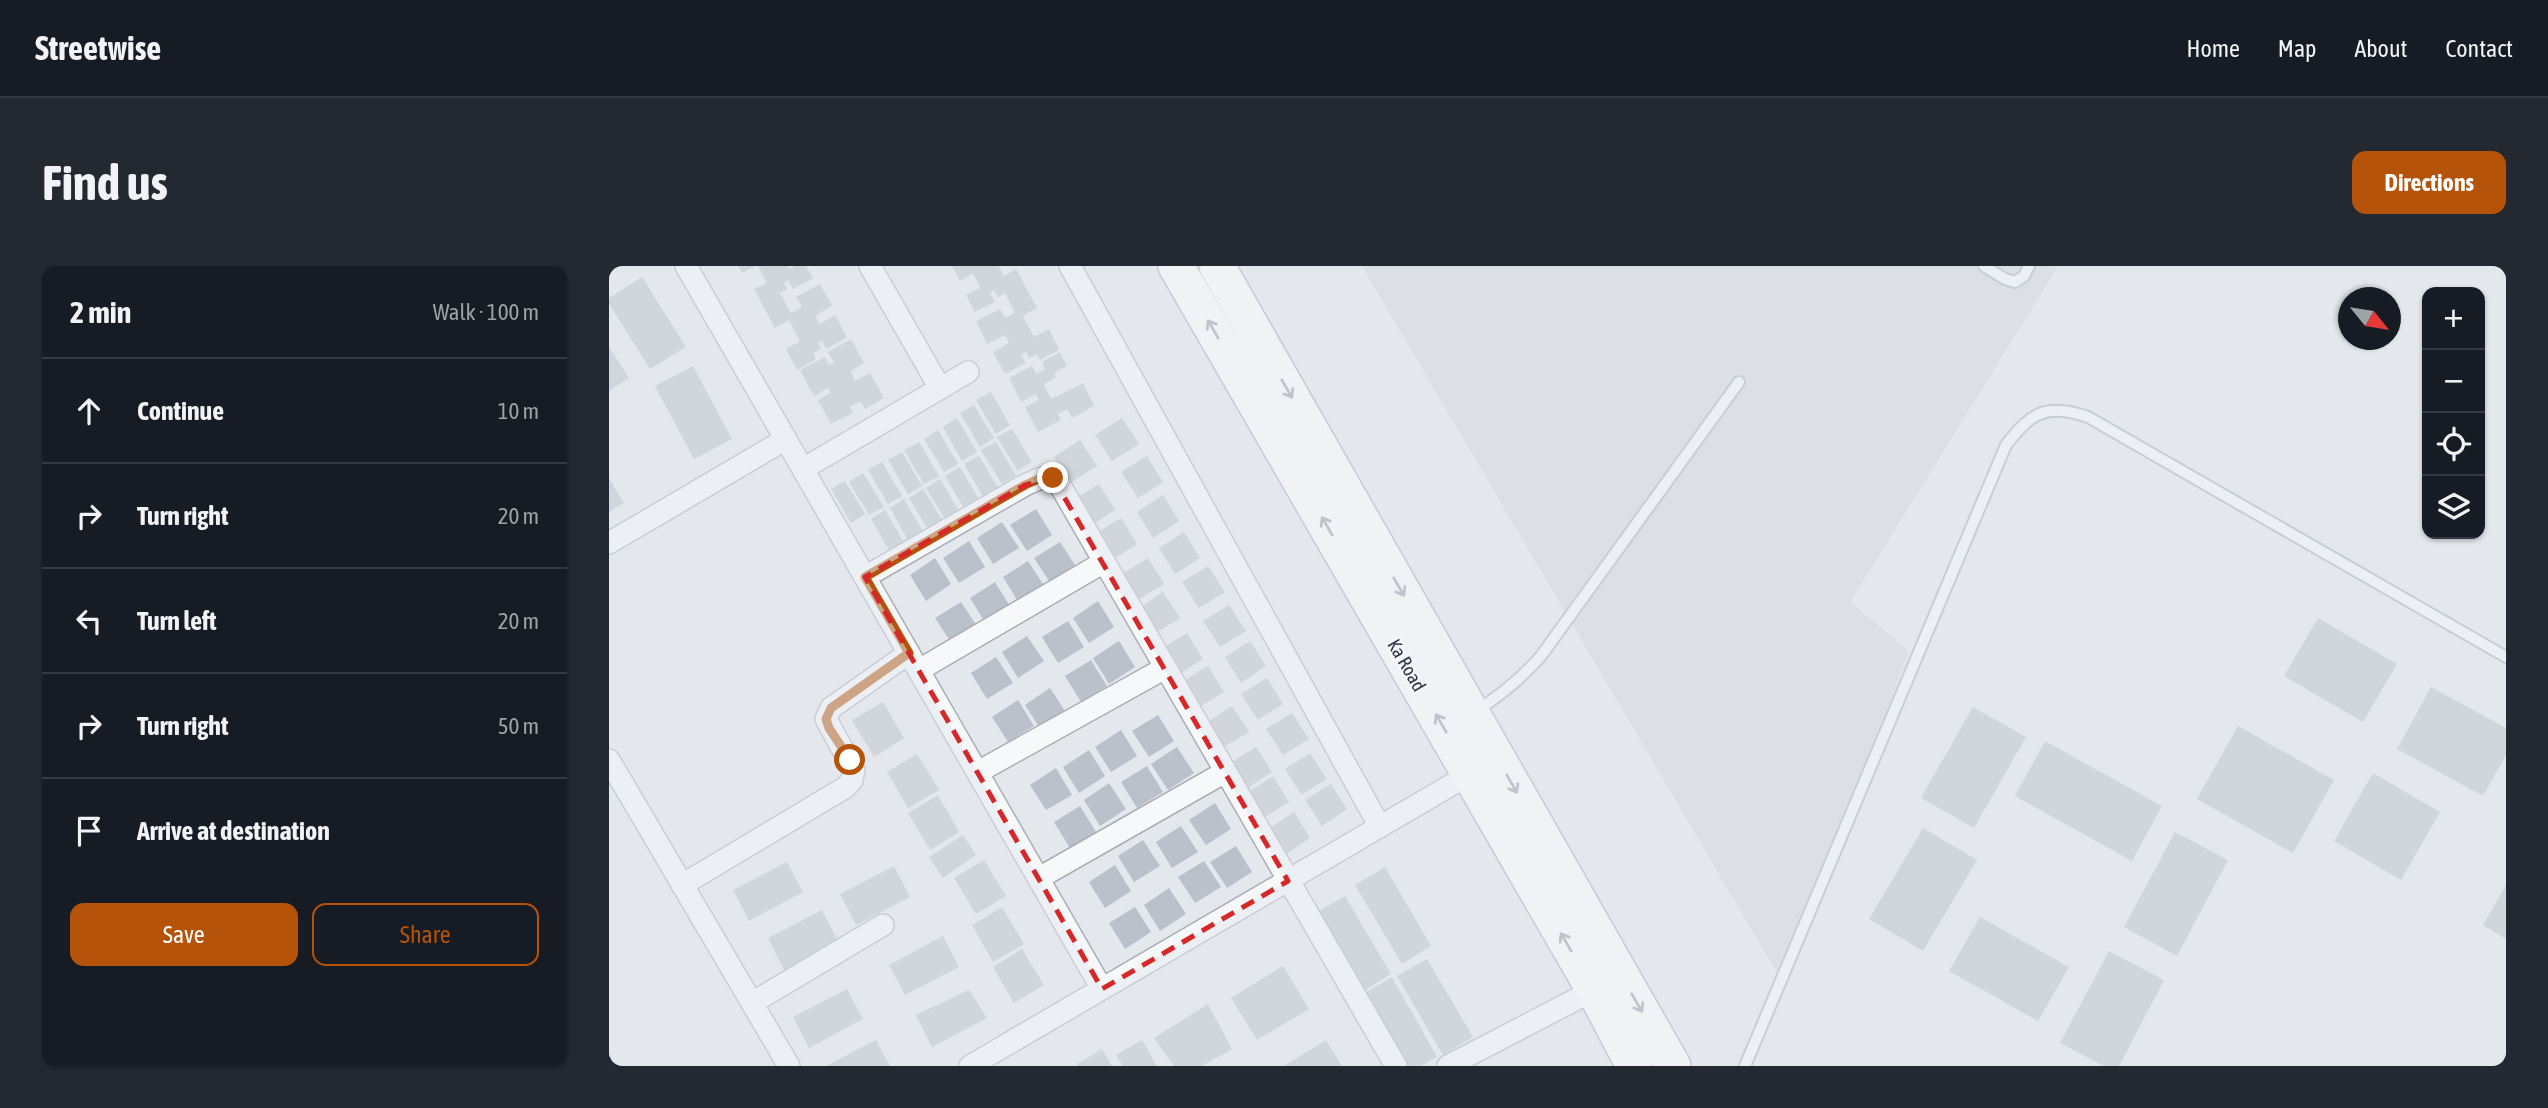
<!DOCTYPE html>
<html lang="en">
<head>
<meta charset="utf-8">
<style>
	body { margin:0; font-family:"Asap Condensed",sans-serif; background:#242831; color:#f1f3f6 }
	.controls { position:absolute; right:21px; top:21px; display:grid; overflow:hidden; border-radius:14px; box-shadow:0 2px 5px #0004 }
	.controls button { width:63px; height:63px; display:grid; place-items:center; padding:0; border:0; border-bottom:2px solid #363941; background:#171b24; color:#f1f3f6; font:35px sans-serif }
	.compass { position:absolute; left:1729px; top:21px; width:63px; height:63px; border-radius:50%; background:#171b24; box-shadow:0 2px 5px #0004; rotate:120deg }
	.stop { position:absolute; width:21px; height:21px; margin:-16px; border:5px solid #b45309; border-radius:50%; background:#fff }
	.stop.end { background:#b45309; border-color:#fff; box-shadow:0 2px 7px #0008 }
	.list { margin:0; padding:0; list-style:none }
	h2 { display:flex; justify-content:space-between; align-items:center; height:91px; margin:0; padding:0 28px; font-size:30px }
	h2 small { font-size:23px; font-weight:400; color:#9ea1a6 }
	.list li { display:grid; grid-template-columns:46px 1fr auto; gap:21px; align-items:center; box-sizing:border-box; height:105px; padding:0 28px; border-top:2px solid #363941 }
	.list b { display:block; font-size:26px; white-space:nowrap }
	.list em { font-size:23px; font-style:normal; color:#9ea1a6 }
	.actions { display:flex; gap:14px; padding:21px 28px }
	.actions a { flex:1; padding:16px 0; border:2px solid #b45309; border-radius:14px; text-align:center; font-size:24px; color:#b45309 }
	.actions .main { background:#b45309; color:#fff }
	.icon { flex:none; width:38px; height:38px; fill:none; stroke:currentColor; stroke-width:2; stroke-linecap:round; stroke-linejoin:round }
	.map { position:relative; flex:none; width:1897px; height:800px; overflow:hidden; border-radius:14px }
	header { display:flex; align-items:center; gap:42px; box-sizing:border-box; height:98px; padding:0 35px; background:#171b24; border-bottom:2px solid #363941 }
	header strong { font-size:33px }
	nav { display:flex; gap:38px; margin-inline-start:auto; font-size:24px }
	.intro { display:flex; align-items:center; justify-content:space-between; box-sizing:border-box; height:168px; padding:0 42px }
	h1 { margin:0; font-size:49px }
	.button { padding:18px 32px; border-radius:14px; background:#b45309; color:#fff; font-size:24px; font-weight:700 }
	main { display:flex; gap:42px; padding:0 42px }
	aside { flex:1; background:#171b24; border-radius:14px; box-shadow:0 2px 5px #0004 }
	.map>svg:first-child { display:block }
	.built { fill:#d2d6de }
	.building { fill:#bbc0ca }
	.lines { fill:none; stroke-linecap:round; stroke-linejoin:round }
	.service-casing { stroke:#a9aeb7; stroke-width:14 }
	.minor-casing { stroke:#a9aeb7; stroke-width:24 }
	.primary-casing { stroke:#a3abb8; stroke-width:38 }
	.service { stroke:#f7f8fa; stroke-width:10 }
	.minor { stroke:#f7f8fa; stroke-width:21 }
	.primary { stroke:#fff; stroke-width:35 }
	.oneway { stroke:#959aa2 }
	.route { stroke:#b45309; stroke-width:9 }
	.marked { fill:none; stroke:#d62828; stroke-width:5; stroke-dasharray:14 9; stroke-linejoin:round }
	.labels { text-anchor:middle; stroke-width:6; stroke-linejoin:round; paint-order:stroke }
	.street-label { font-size:19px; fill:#2b3445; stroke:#f4f6f9 }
</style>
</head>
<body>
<header>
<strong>Streetwise</strong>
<nav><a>Home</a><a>Map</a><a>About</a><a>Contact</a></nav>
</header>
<div class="intro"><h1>Find us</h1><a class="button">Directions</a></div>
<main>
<aside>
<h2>2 min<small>Walk · 100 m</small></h2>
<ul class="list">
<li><svg class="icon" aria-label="ahead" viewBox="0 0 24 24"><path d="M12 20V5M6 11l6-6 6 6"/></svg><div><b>Continue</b></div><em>10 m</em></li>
<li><svg class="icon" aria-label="right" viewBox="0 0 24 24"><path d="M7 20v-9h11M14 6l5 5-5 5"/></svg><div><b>Turn right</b></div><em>20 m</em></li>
<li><svg class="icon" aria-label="left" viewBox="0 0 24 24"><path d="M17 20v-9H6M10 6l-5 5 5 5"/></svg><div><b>Turn left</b></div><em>20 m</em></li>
<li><svg class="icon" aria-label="right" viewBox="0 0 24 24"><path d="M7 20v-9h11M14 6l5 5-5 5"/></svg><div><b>Turn right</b></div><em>50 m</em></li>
<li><svg class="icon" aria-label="arrive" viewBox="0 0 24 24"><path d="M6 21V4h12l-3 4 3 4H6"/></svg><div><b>Arrive at destination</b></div></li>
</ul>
<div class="actions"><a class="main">Save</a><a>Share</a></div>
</aside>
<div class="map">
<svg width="1897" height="800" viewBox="0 0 1897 800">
	<rect width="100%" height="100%" fill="#e4e7ec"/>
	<path class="built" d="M753,0H1449L1241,336L1300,385L1174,717Z"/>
	<path class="building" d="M129,0H147L133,7Z
		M149,0H179L180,3L186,0H197L204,12L184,23L180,14L175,17L178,23L171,27L182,47L193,41L187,31L211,18L223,40L206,50L211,58L226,49L238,71L218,83L213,75L209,77L212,83L204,87L207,93L188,104L177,83L191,75L180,54L166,62L145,23L158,17Z
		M343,0H390L395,10L407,3L428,42L414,50L425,71L440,63L450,84L431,94L428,88L420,92L417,86L412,88L417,97L396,108L384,86L400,77L396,69L378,78L367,55L391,43L396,52L406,47L396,27L389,31L385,24L381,27L386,36L366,46L357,29L371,22L364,7L351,15Z
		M33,11L77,81L41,103L0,38V32Z
		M242,73L255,97L242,105L246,115L261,107L275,132L256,143L252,135L241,141L244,147L222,158L209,134L222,127L219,122L205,130L191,104L216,91L220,99L225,97L219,86Z
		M0,81L20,112L0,125Z
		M451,86L458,100L445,107L447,111L435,118L442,133L474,117L485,140L463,152L458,143L449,148L452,154L429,166L416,141L430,134L427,128L412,136L400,112L423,100L427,108L435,104L434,95Z
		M84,100L123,173L85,193L46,120Z
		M382,126L401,159L387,168L367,134Z
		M365,139L385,172L371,181L351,147Z
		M348,152L368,186L353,195L334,161Z
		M513,152L530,178L503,195L486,169Z
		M403,163L423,196L409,205L388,171Z
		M329,164L349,198L335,206L315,173Z
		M471,174L488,200L462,216L445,191Z
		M310,176L330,210L315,218L295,184Z
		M387,176L407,210L393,218L372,184Z
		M293,186L313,220L299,228L279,194Z
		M370,190L390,223L375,232L355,198Z
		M538,190L554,216L529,232L512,206Z
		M273,196L293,230L279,238L259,204Z
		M351,201L371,235L356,244L336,210Z
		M254,207L275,241L260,249L240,216Z
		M0,212L15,237L0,246Z
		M331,213L351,247L337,255L317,222Z
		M236,215L256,248L242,257L222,223Z
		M490,218L506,244L480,261L464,234Z
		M314,223L335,257L320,265L300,232Z
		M554,229L570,255L544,272L528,246Z
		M295,233L315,267L300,276L281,242Z
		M427,243L443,269L418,285L401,259Z
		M276,244L296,278L282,287L262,253Z
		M512,252L528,278L503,294L486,268Z
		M393,256L410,282L384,298L368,272Z
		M575,266L591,292L566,308L550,282Z
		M360,275L376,301L350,317L334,292Z
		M451,276L468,302L442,318L425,292Z
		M326,292L342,318L317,335L301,309Z
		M539,292L555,318L529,334L513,308Z
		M419,295L436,321L410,337L394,311Z
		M599,300L616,326L590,342L573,316Z
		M386,316L402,342L377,358L361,332Z
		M554,326L571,352L545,368L529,343Z
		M489,335L505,361L480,377L464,352Z
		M352,336L369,362L343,378L326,352Z
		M620,339L637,365L611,381L594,355Z
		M1709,352L1788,398L1754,456L1675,410Z
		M459,355L475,381L449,397L433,371Z
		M578,367L594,393L569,409L552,383Z
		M418,370L435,395L409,412L393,386Z
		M510,375L526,401L500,418L484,392Z
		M641,375L657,400L632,417L616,391Z
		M387,391L404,417L378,433L362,407Z
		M482,394L498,420L472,436L456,410Z
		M599,400L615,426L589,442L573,416Z
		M658,412L674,438L649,454L632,428Z
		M1822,421L1897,462V489L1874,530L1788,483Z
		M441,422L458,448L432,464L416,439Z
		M409,434L425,460L399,476L383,451Z
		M274,436L295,472L265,491L243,454Z
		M623,440L640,466L613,482L597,457Z
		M1364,441L1417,471L1365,562L1312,532Z
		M683,447L700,473L674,489L657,463Z
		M549,449L565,475L540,491L523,465Z
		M1629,460L1725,514L1684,587L1588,533Z
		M512,464L528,490L502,506L486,481Z
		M1436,475L1553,540L1523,595L1406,530Z
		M568,481L585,507L559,524L542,498Z
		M647,481L663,506L637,523L621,497Z
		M480,484L496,510L470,527L454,501Z
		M701,487L718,513L692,529L676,503Z
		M308,488L330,524L299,542L278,506Z
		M538,500L554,526L528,542L512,516Z
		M447,502L463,529L437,544L421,519Z
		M1764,507L1831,546L1792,614L1725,575Z
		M664,510L680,536L654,552L638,527Z
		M500,517L517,543L491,560L475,534Z
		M722,518L738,543L713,560L696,534Z
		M329,529L350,566L321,584L299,547Z
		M606,537L622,563L597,579L580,554Z
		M471,540L487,566L461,582L445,556Z
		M685,546L701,572L676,589L659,563Z
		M572,560L589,586L563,602L547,576Z
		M1314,562L1368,594L1314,685L1260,653Z
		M1566,566L1619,594L1568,690L1515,661Z
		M354,569L367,589L334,612L320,591Z
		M534,574L551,600L525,616L509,590Z
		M627,580L643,606L618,622L601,596Z
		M375,594L397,630L367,648L345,612Z
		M595,595L612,621L586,637L569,611Z
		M178,596L194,626L140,655L124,624Z
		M506,599L522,625L496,642L480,616Z
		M285,600L301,631L247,659L231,628Z
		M776,601L822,680L793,698L746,619Z
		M1897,619V673L1874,659Z
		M560,622L577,648L551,665L535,639Z
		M736,630L782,708L753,726L707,647Z
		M393,641L415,678L384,696L363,659Z
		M526,641L542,666L516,683L500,657Z
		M213,644L229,675L175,704L159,672Z
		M1371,651L1460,701L1429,755L1340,705Z
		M334,670L350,701L296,729L280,699Z
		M413,683L435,719L405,737L384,701Z
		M1500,685L1555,714L1510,800H1495L1451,777Z
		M818,693L864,771L834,789L788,710Z
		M674,700L700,743L648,774L622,732Z
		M783,711L828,791L812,800H794L753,729Z
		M238,723L254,753L200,782L184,751Z
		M360,724L378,752L323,781L307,749Z
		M599,738L623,783L593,800H565L545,772Z
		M267,774L281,800H217Z
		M533,774L548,800H514L507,789Z
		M717,774L733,800H675Z
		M493,783L503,800H469L468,798Z"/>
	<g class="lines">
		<defs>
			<path id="service" d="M1375,0L1396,13L1406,16L1415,10L1420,0
				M867,445C892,429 912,413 932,390L1130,116
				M1136,800L1397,179C1423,146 1437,137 1479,151L1897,391"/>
			<path id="minor" d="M77,0L493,723
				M261,0L331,122
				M461,0L771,561
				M194,203L359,106
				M0,277L177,173
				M256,311L416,219L432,212H444L452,221L787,800
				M310,404L495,296
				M0,494L180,800
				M369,506L556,402
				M430,612L616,506
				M73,619L237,521L243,514L245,504L217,453L222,442L300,387
				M143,737L274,659
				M361,800L861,508
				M839,800L985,724"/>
			<path id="primary" d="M567,0L985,724L1025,800
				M608,0L1064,800"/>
		</defs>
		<use href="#service" class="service-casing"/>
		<use href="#minor" class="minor-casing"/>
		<use href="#primary" class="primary-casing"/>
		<use href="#service" class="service"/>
		<use href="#minor" class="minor"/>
		<use href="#primary" class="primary"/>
	</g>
	<defs><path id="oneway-shaft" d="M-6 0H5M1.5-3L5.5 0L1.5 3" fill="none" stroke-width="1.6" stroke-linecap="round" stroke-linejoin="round" transform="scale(1.75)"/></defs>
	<g class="oneway">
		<use href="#oneway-shaft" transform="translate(604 63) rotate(-120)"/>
		<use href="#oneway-shaft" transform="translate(678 123) rotate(60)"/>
		<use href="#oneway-shaft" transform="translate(718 260) rotate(-120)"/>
		<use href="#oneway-shaft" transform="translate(790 321) rotate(60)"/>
		<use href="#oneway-shaft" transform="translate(832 457) rotate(-120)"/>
		<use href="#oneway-shaft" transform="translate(903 518) rotate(60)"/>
		<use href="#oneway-shaft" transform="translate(957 676) rotate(-120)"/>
		<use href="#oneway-shaft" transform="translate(1028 737) rotate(60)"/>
	</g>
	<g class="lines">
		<path class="route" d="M241,494L220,462L217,453L222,442L300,387L256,311L416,219L432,212H444"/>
	</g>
	<path d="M0 0H1897V800H0ZM444,212L679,615L493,723L256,311L416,219Z" fill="#e4e7ec" fill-opacity=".55" fill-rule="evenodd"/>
	<path class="marked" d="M444,212L679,615L493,723L256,311L416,219Z"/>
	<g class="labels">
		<g class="street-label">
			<text transform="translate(798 399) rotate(60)" y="7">Ka Road</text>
		</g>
	</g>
</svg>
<div class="controls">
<button>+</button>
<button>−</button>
<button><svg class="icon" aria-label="locate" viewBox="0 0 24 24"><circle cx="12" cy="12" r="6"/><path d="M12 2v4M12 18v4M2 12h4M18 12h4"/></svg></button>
<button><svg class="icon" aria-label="layers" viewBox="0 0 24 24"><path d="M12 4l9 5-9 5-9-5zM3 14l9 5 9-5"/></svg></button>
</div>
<svg class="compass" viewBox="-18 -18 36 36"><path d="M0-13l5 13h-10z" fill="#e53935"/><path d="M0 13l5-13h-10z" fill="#9ea1a6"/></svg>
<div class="stop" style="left:241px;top:494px"></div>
<div class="stop end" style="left:444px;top:212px"></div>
</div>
</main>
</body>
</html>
